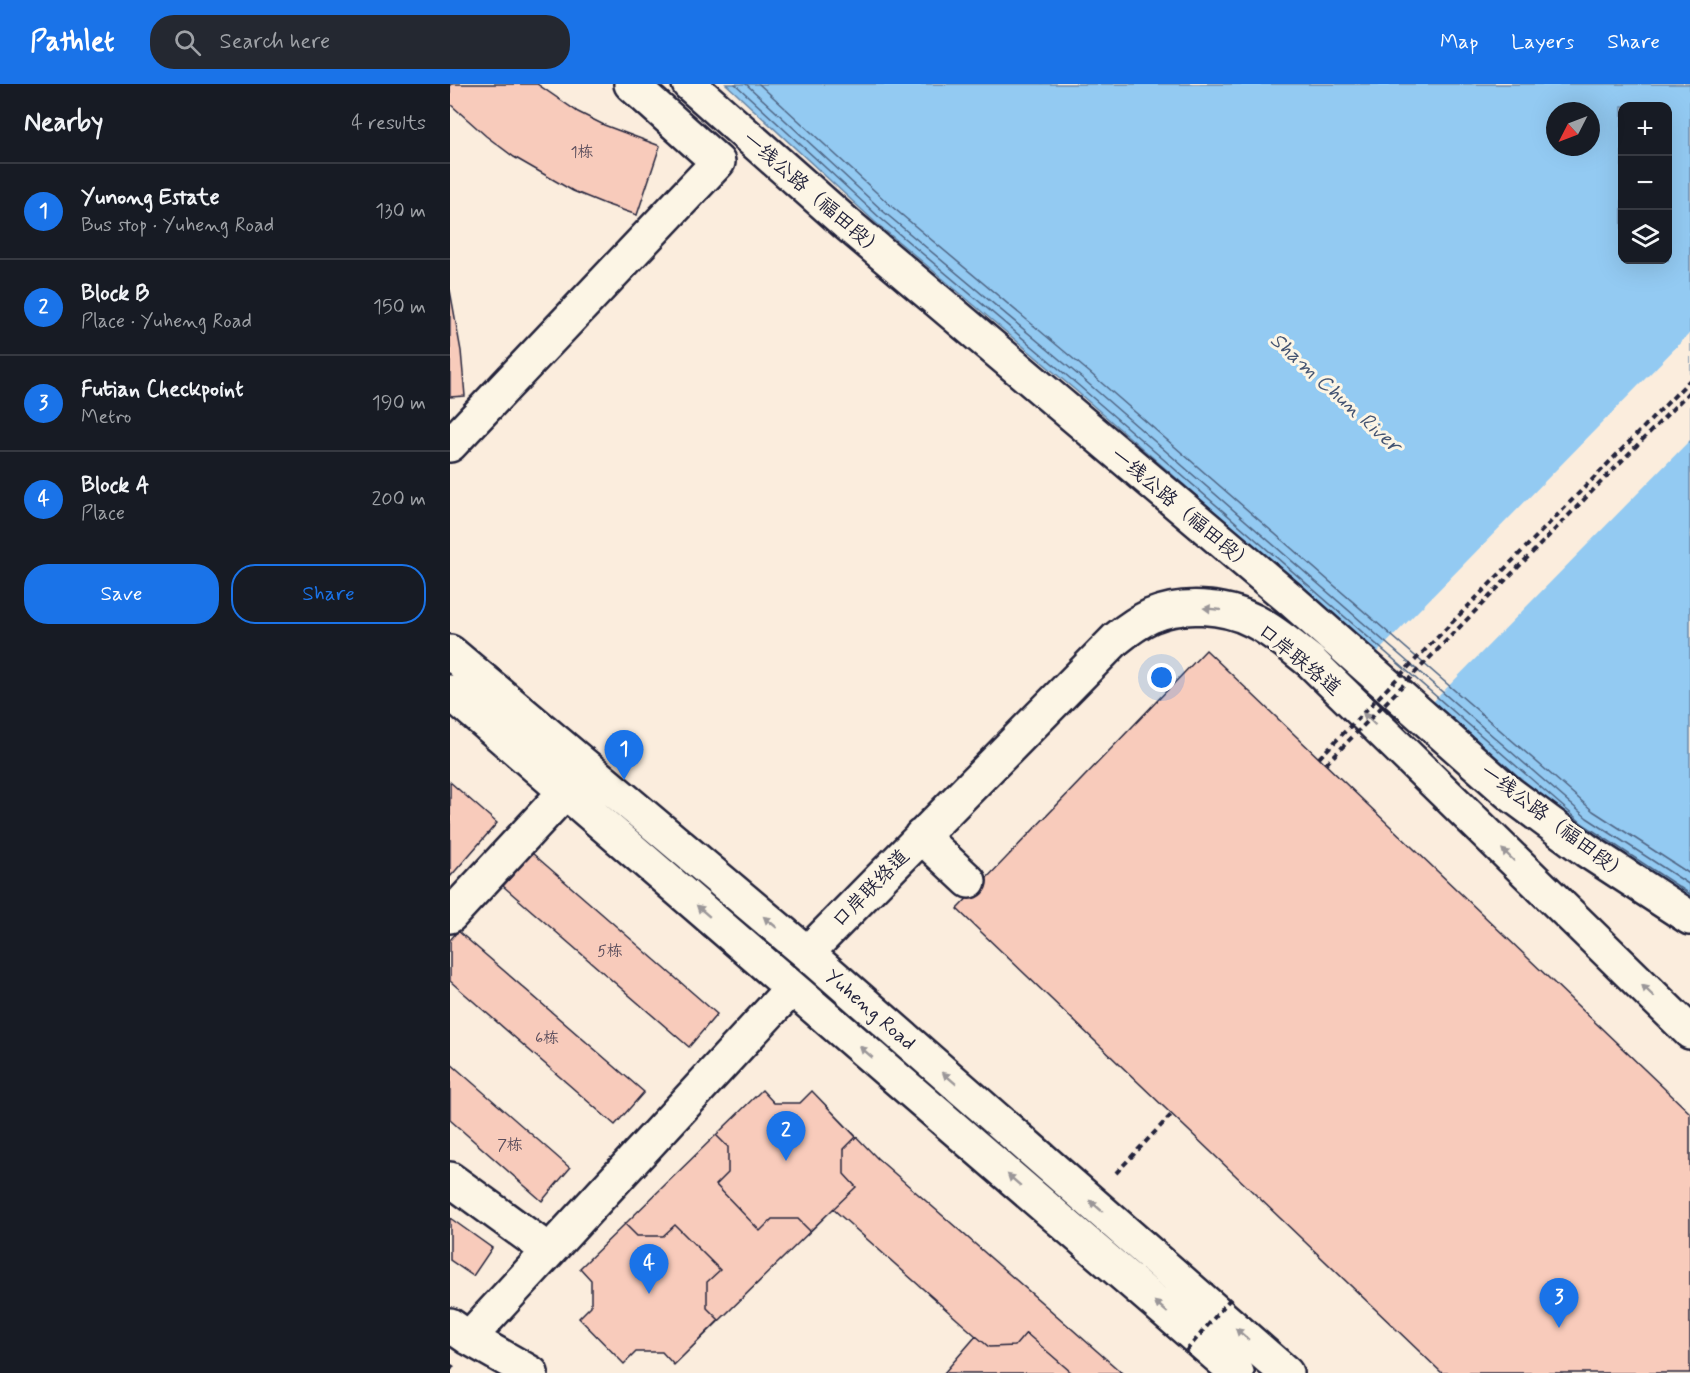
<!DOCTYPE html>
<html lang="en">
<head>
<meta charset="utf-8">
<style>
	body { margin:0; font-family:Mynerve,"LXGW WenKai TC",sans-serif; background:#242831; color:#f1f3f6 }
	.controls { position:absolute; right:18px; top:18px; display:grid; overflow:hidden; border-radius:12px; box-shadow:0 6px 24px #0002 }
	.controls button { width:54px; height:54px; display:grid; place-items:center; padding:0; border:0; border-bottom:2px solid #363941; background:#171b24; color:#f1f3f6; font:30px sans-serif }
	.compass { position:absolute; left:1096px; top:18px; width:54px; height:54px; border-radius:50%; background:#171b24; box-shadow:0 6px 24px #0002; rotate:228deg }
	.you { position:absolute; left:712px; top:594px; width:21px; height:21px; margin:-15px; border:4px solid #fff; border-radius:50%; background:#1a73e8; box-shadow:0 0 0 9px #1a73e833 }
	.badge { display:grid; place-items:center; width:39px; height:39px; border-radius:50%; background:#1a73e8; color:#fff; font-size:20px; font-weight:700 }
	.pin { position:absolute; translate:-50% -50px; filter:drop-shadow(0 2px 3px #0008) }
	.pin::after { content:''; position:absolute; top:32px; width:21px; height:18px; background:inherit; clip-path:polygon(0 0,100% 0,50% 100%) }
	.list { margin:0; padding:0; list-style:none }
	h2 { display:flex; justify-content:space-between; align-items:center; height:78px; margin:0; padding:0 24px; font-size:26px }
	h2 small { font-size:20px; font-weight:400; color:#9ea1a6 }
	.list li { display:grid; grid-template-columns:39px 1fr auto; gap:18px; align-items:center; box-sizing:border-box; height:96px; padding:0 24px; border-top:2px solid #363941 }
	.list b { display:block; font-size:22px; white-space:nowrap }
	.list p { margin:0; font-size:20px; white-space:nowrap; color:#9ea1a6 }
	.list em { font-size:20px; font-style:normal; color:#9ea1a6 }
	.actions { display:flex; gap:12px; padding:18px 24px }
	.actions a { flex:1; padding:14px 0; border:2px solid #1a73e8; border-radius:24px; text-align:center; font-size:21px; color:#1a73e8 }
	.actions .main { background:#1a73e8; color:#fff }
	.icon { flex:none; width:33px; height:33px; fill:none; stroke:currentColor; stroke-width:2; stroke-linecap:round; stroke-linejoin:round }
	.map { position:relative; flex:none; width:1240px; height:1289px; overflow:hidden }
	header { display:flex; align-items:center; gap:36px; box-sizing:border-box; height:84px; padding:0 30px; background:#1a73e8; color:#fff }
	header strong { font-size:28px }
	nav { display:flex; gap:33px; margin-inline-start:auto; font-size:21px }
	.search { width:420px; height:54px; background:#242831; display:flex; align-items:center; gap:15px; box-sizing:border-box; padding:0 21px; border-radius:24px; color:#9ea1a6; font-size:22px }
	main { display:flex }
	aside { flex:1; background:#171b24 }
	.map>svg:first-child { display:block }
	.water { fill:#93caf2; stroke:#6687a9; stroke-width:1.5; fill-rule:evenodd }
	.pier { fill:#fbeddd }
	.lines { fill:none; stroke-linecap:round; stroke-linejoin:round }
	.shore { stroke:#4f6584; stroke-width:1.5 }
	.building { fill:#f8cbbb; stroke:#22223b; stroke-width:1.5 }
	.minor-casing { stroke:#22223b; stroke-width:38 }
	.path { stroke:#22223b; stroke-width:4; stroke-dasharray:6 4.5; stroke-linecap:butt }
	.minor { stroke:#fcf5e5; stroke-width:33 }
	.path-bridge { stroke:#22223b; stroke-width:4; stroke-dasharray:6 4.5; stroke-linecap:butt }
	.oneway { fill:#9a9698 }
	.labels { text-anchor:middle; stroke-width:6; stroke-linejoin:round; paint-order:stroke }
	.number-label { font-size:16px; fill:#584c5b }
	.street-label { font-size:20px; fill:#22223b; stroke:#fcf5e5 }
	.water-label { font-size:21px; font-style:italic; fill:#445472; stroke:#fcf5e5 }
</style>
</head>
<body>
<header>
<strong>Pathlet</strong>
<div class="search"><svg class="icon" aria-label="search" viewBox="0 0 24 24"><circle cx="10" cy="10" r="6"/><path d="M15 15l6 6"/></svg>Search here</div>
<nav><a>Map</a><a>Layers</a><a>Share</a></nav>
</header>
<main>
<aside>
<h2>Nearby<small>4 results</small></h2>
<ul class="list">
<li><span class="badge">1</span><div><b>Yunong Estate</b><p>Bus stop · Yuheng Road</p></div><em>130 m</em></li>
<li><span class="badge">2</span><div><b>Block B</b><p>Place · Yuheng Road</p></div><em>150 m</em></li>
<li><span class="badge">3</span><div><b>Futian Checkpoint</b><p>Metro</p></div><em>190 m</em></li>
<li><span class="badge">4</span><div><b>Block A</b><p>Place</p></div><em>200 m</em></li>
</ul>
<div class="actions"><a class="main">Save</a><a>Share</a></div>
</aside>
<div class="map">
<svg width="1240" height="1289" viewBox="0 0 1240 1289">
	<rect width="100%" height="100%" fill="#fbeddd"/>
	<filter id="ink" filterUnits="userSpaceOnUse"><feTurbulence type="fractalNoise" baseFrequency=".0167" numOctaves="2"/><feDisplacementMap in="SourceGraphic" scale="12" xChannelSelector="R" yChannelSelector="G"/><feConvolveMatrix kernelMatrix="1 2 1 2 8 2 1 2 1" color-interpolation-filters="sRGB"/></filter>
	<g filter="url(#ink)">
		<path class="water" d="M276,0H1240V817L1129,745L624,305L425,138ZM1172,22H1218V176H1172ZM1105,27H1141V63H1105Z"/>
		<path class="pier" d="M1240,249V356L981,620L925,571Z"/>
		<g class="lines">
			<path class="shore" d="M285,0L429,133L628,301L1133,740L1240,810
				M296,0L434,128L633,295L1137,734L1240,801
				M309,0L440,121L639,288L1143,727L1240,790"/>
		</g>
		<path class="building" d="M0,0H87L128,28L154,41L210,62L187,131L155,120L123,107L64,73L36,52L0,20Z
			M0,206L11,267L15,312L0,313Z
			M756,566L1240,1029V1289H992L507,825Z
			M0,698L47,739L0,793Z
			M82,769L267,930L239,963L53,802Z
			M8,847L194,1008L165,1041L0,897V856Z
			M0,979L120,1084L92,1117L0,1036Z
			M312,1006L324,1019H350L362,1007L427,1074L672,1289H494L526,1252L383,1125L224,1281L212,1268H186L174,1280L129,1234L141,1222V1196L130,1184Z
			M312,1006L324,1019H350L362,1007L406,1053L394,1065V1090L406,1103L360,1147L348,1135H322L310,1147L266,1101L278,1089V1063L266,1051Z
			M0,1134L42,1164L23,1192L0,1176Z
			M175,1140L187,1152H213L225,1141L270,1186L257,1198V1224L269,1236L224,1281L212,1268H186L174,1280L129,1234L141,1222V1196L130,1184Z
			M576,1249L622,1289H494L526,1252L539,1263L565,1262Z"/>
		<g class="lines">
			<defs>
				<path id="minor" d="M239,0L397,140L840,515L1059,709L1136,766L1240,834
					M0,361L268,78L181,0
					M0,568L357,869L836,1289
					M0,608L787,1289
					M471,752L519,797
					M0,832L115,708
					M357,869L666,555C677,546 688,538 701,532C731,519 774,521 804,537C824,547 842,563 860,577L1240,948
					M0,1095L99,1167
					M0,1241L19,1254L81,1289
					M19,1254L342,904"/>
			</defs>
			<use href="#minor" class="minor-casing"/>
			<path class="path" d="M666,1089L722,1030
				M0,1286L5,1278"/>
			<use href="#minor" class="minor"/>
			<path class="path-bridge" d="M869,674L1240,296
				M876,680L1240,307
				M736,1267L781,1214"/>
		</g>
		<defs><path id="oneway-solid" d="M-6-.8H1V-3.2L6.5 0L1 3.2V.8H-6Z" transform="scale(1.5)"/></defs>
		<g class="oneway">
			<use href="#oneway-solid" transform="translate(762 525) rotate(-174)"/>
			<use href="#oneway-solid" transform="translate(919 635) rotate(-136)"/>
			<use href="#oneway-solid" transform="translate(1058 771) rotate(-136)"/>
			<use href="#oneway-solid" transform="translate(253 827) rotate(-139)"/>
			<use href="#oneway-solid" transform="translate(320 838) rotate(-140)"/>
			<use href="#oneway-solid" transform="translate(1198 907) rotate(-136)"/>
			<use href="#oneway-solid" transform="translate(416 968) rotate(-139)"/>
			<use href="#oneway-solid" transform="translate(499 994) rotate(-139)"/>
			<use href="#oneway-solid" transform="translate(564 1096) rotate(-139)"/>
			<use href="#oneway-solid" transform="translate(646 1122) rotate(-139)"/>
			<use href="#oneway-solid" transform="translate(711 1223) rotate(-139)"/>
			<use href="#oneway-solid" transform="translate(792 1250) rotate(-139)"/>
		</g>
	</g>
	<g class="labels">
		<g class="number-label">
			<text x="132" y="73">1栋</text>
			<text x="160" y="872">5栋</text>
			<text x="97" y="959">6栋</text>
			<text x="60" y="1066">7栋</text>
		</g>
		<g class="street-label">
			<text transform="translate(364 110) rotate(41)" y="7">一线公路（福田段）</text>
			<text transform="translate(733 425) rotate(40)" y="7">一线公路（福田段）</text>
			<text transform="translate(850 575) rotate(39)" y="7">口岸联络道</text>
			<text transform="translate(1105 738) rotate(37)" y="7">一线公路（福田段）</text>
			<text transform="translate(420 804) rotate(-46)" y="7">口岸联络道</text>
			<text transform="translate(421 925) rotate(41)" y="7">Yuheng Road</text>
		</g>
		<g class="water-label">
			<text transform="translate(886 308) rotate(42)" y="7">Sham Chun River</text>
		</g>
	</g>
</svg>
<div class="controls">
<button>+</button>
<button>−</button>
<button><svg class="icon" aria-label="layers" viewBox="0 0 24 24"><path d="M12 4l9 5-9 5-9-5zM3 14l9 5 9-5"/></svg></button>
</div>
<svg class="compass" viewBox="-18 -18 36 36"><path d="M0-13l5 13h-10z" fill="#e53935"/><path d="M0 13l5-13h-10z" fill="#9ea1a6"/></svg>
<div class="you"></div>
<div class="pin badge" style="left:174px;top:696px">1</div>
<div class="pin badge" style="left:336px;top:1077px">2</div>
<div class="pin badge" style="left:1109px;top:1244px">3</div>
<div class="pin badge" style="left:199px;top:1210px">4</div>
</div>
</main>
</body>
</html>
